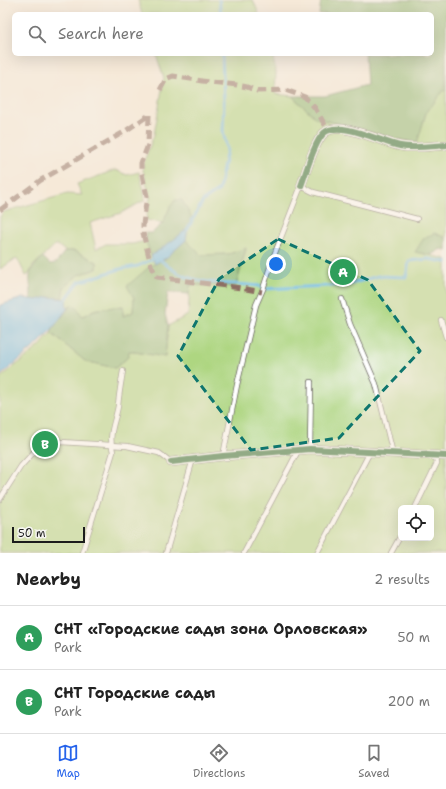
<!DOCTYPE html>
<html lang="en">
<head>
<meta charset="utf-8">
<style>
	body { margin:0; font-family:"Shantell Sans",sans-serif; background:#f2f2f2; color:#222 }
	.controls { position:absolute; right:12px; bottom:12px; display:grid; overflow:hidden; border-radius:6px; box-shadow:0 4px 16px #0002 }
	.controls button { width:36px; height:36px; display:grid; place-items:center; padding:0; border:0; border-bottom:1px solid #e0e0e0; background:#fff; color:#222; font:20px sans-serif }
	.scale { position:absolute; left:12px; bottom:10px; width:73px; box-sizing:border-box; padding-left:4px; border:2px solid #1c1c1c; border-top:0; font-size:11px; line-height:14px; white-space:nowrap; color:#1c1c1c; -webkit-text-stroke:3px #f6f6f2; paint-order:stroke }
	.you { position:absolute; left:276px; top:264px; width:14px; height:14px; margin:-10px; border:3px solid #fff; border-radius:50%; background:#1a73e8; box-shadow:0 0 0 6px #1a73e833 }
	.badge { display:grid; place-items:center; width:26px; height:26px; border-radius:50%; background:#2563eb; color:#fff; font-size:13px; font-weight:700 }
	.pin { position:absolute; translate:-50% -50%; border:2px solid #fff; box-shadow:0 1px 4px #0006 }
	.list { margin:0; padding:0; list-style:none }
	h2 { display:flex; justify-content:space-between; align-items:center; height:52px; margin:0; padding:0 16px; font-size:17px }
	h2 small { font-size:13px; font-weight:400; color:#767676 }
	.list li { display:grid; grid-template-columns:26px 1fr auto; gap:12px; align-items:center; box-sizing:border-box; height:64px; padding:0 16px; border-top:1px solid #e0e0e0 }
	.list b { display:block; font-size:15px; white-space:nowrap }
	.list p { margin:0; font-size:13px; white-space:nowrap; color:#767676 }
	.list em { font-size:13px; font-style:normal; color:#767676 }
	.icon { flex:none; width:22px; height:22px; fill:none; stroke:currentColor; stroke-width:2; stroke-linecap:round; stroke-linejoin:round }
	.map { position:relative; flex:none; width:446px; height:553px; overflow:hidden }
	.search { position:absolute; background:#fff; box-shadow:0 4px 16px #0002; left:12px; right:12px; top:12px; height:44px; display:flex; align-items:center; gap:10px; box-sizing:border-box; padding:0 14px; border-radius:6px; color:#767676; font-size:15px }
	.sheet { height:180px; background:#fff }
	nav { display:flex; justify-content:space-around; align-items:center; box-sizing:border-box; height:56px; border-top:1px solid #e0e0e0; background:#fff; font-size:11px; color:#767676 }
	nav a { display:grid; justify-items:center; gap:2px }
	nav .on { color:#2563eb }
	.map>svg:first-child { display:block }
	.green { fill:#aed681; stroke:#65794e; fill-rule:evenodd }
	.forest { fill:#8ab76f; stroke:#536a46 }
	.water { fill:#69b8e4; stroke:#426a80 }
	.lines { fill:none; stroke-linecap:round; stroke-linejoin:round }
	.stream { stroke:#69b8e4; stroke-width:3 }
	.lane-casing { stroke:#68645e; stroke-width:6 }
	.street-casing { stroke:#68645e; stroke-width:10 }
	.lane { stroke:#fff; stroke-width:4.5 }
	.street { stroke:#fff; stroke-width:9 }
	.quiet { stroke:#8d6e63; stroke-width:5; stroke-dasharray:10 5; stroke-linecap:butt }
	.cycleway-casing { stroke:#f6f6f2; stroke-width:8 }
	.cycleway { stroke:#1b5e20; stroke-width:6 }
	.marked { fill:none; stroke:#0f766e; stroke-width:3; stroke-dasharray:8 5; stroke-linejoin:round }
</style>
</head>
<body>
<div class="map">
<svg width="446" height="553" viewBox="0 0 446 553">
	<rect width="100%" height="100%" fill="#f6f6f2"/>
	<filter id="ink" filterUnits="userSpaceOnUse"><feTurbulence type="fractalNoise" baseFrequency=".025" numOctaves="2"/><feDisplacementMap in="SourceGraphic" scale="8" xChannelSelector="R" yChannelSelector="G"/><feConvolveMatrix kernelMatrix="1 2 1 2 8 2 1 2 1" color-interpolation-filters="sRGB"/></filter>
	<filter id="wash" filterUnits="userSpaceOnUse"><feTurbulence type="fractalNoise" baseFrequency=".012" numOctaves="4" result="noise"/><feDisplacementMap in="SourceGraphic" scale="16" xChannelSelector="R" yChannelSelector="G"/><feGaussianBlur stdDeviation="0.9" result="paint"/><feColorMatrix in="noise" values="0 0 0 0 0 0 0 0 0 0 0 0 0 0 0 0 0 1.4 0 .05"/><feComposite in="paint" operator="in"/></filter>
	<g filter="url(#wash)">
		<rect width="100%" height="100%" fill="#f5e9d8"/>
		<path class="green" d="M138,0H253L259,14H142Z
			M156,54H288L273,58L276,72L275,94L292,96L316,118L388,137L417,143L426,113L443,90H446V238L435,234L416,252L446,259V553H0V378L40,346L51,333L85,361L115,368L127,358L129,351L165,357L168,326L188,315L190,285L236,286L246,249L229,254L201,255L183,238L170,207L163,223L146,220L150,198L143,170V164L154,135L164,78ZM401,508H431V538H401Z
			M115,170L127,175L139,172L144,190L145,200L121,213L90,223L96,249L106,244H132L146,241L155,264L149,267L134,298L133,312L123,316V306C116,307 97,309 93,310C89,313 87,315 82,316L71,305L67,309L66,299L62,298L64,287L78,275L97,269V262L75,251H65L56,244L33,266L29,274L26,276L17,258L0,269V217L3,212L67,194L82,195L77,184Z"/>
		<path class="forest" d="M321,0H446V90L443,91L426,113L417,143L388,137L316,118L292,96H325L367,85L365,54H432V14H319Z
			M175,200H182L192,218L188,228L176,238L151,256L146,241L145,233H152L163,223L170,207Z
			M435,233L446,238V250L441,249L431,255L415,252L424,238Z
			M186,240L201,255L229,254L246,248L236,286L190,285L189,294L168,292L165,314L168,326L165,357L129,351L127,358L115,368L85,361L51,333L53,328L71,305L76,306L82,316C88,315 89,313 94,310C97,309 117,307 123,306V316L133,312L134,298L127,286L149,267L166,258Z
			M65,251H75L97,262V269L78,275L64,287L62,298L48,297L37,300L31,299C31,276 24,275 43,257L50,264L56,263Z"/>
		<path class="water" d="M188,228L186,240L166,258L155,264L151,256L176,238Z
			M48,297L66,299L67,309L53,328L39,343L0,376V305L23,298L37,300Z"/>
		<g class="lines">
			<path class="stream" d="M219,0L221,14
				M187,230L203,201L219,190L227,149L223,131L224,100L222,54
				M158,258C167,265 176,274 187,277C209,285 235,283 259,286L263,289L347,285L378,276L406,277L409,261L428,259L446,262
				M66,299L79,282L120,269L138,266L155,258"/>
		</g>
	</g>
	<g filter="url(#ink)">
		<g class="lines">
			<defs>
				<path id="lane" d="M342,299L350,324L376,384L393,454
					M441,320L446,337
					M310,449L311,382
					M223,456L237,385L256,305L263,289L273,258L301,186L313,192L417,219
					M0,499L21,466L34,452L46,446L61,442L127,446L159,453L171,462
					M415,508L437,463L436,457
					M82,553L113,452C108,433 115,423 118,406C119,394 121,383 123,371
					M166,553L193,459
					M244,553L298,451
					M317,553L370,452
					M391,553L401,535"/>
				<path id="street" d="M301,186C306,173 314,142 324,133C339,119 383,143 400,146C415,149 431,146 446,145
					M171,462L223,456L310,449L446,456"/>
			</defs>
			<use href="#lane" class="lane-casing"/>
			<use href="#street" class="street-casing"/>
			<use href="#lane" class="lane"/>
			<use href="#street" class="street"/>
			<path class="quiet" d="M160,90L166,79L173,76L202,81L237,85L247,87L257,91L285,90L305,97L315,108L328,130
				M149,115L148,145L141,163V170L147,196L143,224V233L151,265L157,277L241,288L262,292
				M0,210L41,180L124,132L149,115"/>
			<defs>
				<path id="cycleway" d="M301,186C306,173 314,142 324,133C339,119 383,143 400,146C415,149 431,146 446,145
					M171,462L223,456L310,449L446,456"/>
			</defs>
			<use href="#cycleway" class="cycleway-casing"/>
			<use href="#cycleway" class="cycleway"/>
		</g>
	</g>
	<path d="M0 0H446V553H0ZM278,239L368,280L420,351L339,438L251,450L178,356L219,279Z" fill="#f5e9d8" fill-opacity=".55" fill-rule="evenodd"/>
	<path class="marked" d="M278,239L368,280L420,351L339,438L251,450L178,356L219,279Z"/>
</svg>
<div class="controls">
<button><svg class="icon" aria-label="locate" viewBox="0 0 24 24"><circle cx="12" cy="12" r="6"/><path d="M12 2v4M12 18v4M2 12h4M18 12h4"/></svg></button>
</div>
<div class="scale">50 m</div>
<div class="you"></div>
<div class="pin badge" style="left:343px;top:272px;background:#2e9e5b">A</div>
<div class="pin badge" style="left:45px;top:444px;background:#2e9e5b">B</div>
<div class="search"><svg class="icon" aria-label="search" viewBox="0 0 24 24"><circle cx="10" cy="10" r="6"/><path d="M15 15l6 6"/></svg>Search here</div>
</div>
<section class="sheet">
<h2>Nearby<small>2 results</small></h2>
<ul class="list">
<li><span class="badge" style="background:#2e9e5b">A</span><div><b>СНТ «Городские сады зона Орловская»</b><p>Park</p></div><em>50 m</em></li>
<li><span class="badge" style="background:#2e9e5b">B</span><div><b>СНТ Городские сады</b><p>Park</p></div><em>200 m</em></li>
</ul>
</section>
<nav>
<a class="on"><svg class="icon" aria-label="map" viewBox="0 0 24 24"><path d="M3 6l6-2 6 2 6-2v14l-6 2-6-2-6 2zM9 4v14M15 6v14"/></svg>Map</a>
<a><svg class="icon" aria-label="directions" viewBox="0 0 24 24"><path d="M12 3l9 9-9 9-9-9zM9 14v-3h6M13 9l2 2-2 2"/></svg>Directions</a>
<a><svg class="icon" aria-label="saved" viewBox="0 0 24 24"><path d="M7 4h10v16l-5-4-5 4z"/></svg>Saved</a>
</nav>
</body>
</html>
